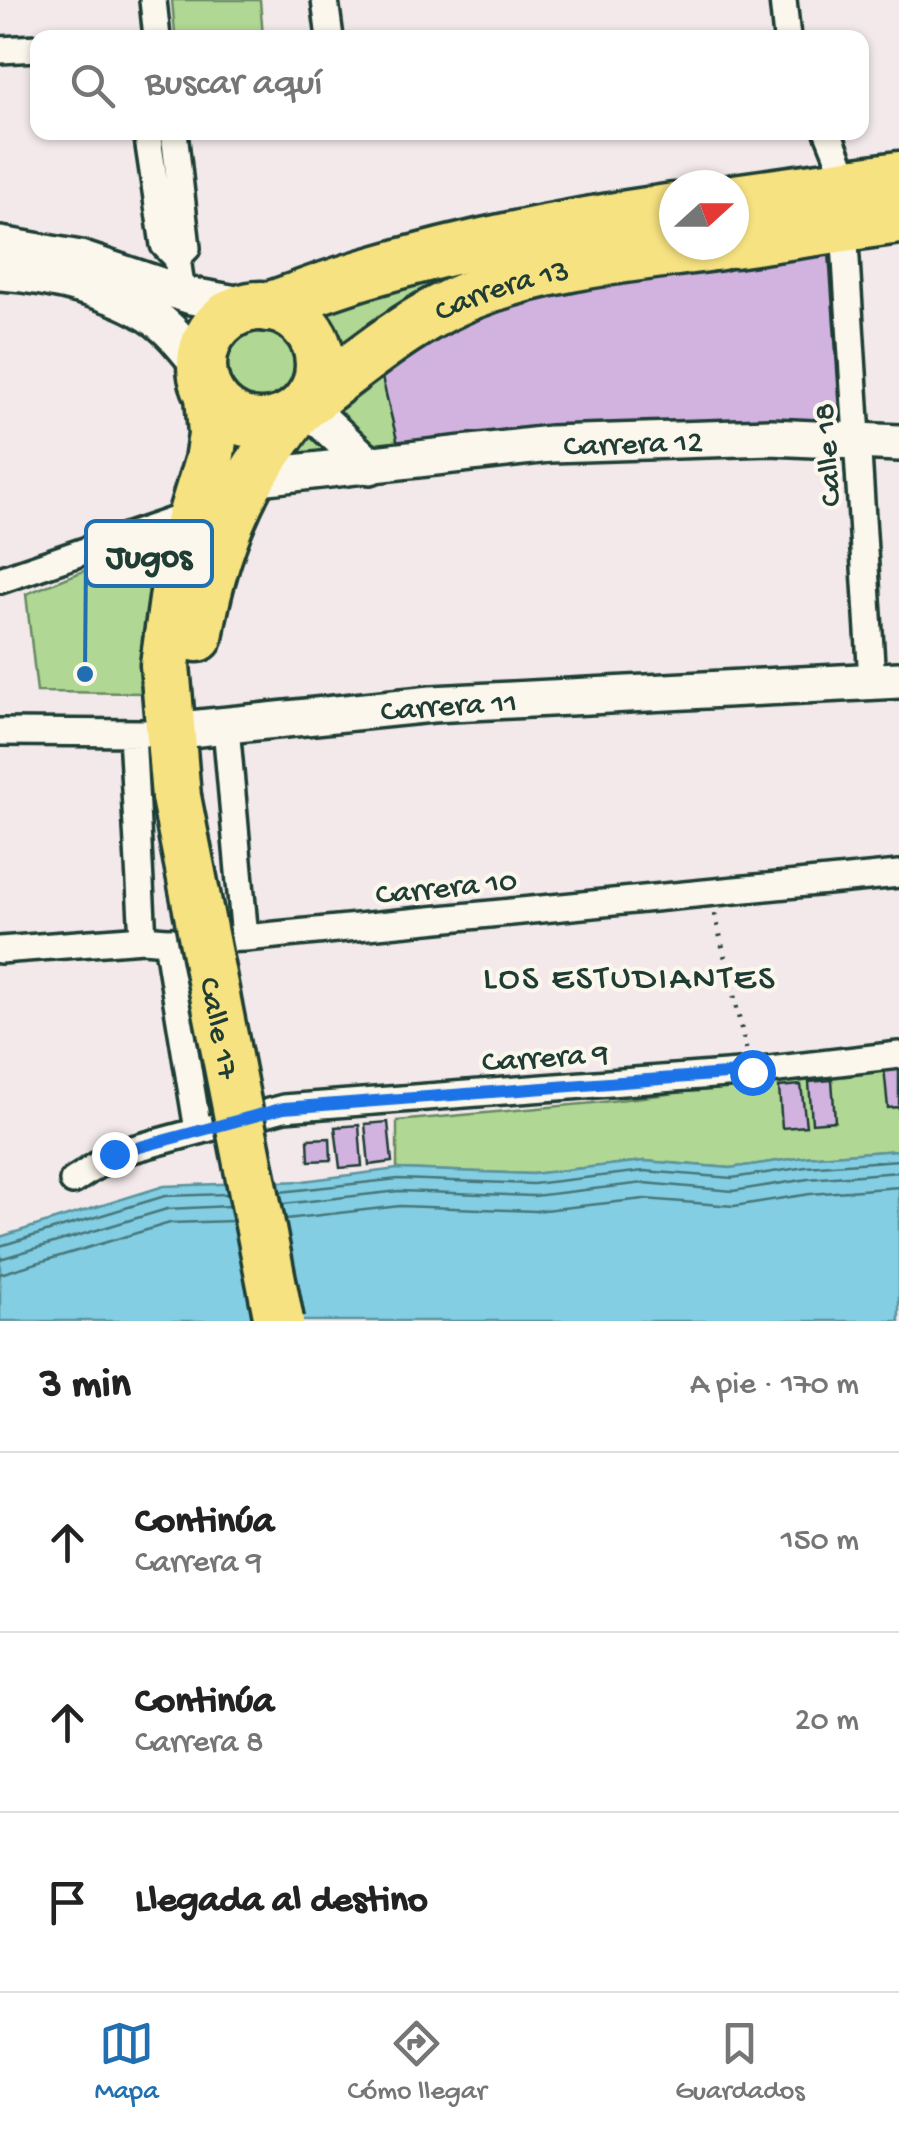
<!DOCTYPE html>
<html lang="es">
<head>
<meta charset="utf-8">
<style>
	body { margin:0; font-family:"Gochi Hand",sans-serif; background:#f6f6f6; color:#222 }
	.compass { position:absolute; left:659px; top:170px; width:90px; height:90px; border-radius:50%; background:#fff; box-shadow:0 2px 8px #0004; rotate:69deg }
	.stop { position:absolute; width:30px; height:30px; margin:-22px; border:8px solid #1a73e8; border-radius:50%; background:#fff }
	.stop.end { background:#1a73e8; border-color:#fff; box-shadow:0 2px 10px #0008 }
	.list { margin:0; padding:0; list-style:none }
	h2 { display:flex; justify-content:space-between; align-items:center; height:130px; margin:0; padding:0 40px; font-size:42px }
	h2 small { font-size:32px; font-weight:400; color:#767676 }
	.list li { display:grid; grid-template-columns:65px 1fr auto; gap:30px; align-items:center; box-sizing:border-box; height:180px; padding:0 40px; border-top:2px solid #e0e0e0 }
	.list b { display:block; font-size:38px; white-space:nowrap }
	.list p { margin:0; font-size:32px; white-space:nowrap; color:#767676 }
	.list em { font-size:32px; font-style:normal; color:#767676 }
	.icon { flex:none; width:55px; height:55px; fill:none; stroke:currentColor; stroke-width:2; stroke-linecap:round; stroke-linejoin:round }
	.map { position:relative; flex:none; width:899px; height:1321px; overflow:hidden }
	.search { position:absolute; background:#fff; box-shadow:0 2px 8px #0004; left:30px; right:30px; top:30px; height:110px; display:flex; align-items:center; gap:25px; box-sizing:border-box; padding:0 35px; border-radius:20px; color:#767676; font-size:38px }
	.sheet { height:670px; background:#fff }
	nav { display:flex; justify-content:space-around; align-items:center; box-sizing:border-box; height:140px; border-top:2px solid #e0e0e0; background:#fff; font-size:28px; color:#767676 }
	nav a { display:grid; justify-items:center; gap:5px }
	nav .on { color:#1f6fb2 }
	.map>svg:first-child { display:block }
	.green { fill:#b0d793; stroke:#688a64; stroke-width:2.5 }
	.water { fill:#83cee3; stroke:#5b949d; stroke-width:2.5 }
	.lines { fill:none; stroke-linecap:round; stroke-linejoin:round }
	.shore { stroke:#47777a; stroke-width:2.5 }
	.building { fill:#d2b3e0; stroke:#1f3d34; stroke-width:2.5 }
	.street-casing { stroke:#1f3d34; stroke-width:32 }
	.secondary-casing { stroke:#1f3d34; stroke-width:42 }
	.highway-casing { stroke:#1f3d34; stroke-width:55 }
	.path { stroke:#1f3d34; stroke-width:5; stroke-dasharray:2.5 8; stroke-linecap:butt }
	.street { stroke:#fbf7ec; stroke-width:25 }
	.secondary { stroke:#fbf7ec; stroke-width:35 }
	.highway { stroke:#f6e281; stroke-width:48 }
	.highway-bridge-casing { stroke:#1f3d34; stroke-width:55; stroke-linecap:butt }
	.highway-bridge { stroke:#f6e281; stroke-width:48 }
	.route { stroke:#1a73e8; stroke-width:12 }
	.labels { text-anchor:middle; stroke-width:8; stroke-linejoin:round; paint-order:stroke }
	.street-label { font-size:32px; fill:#1f3d34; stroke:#fbf7ec }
	.neighbourhood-label { font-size:35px; letter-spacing:2.5px; fill:#1f3d34; stroke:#fbf7ec }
	.leader { fill:none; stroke:#1f6fb2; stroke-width:4 }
	.callout-dot { fill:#1f6fb2; stroke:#fbf7ec; stroke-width:4 }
	.callout { fill:#fbf7ec; stroke:#1f6fb2; stroke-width:4 }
	.callout-label { font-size:35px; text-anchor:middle; font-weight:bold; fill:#1f3d34 }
</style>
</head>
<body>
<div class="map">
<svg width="899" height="1321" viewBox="0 0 899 1321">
	<rect width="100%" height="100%" fill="#f3e9ea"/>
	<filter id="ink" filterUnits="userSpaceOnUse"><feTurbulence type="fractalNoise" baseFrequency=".01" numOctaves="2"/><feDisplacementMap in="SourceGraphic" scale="20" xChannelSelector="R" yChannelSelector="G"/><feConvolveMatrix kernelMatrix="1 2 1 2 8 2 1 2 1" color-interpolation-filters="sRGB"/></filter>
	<g filter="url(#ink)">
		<path class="green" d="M172,0H260L263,37L175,33Z
			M579,239L330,368L316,327L297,308Z
			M219 367a41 41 0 1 1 82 0a41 41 0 1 1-82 0Z
			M380,369L399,448L287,457L292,443Z
			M161,540L146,693L37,692L26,594Z
			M899,1066V1150L805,1157L731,1168L644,1161L532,1174L397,1169V1121L594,1103Z"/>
		<path class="water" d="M899,1150V1321H0V1237L164,1186L303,1181L397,1169L532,1174L644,1161L730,1168L805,1157Z"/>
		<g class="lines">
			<path class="shore" d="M280,1192L398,1179L533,1184L644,1171L732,1178L806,1167L899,1160
				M283,1204L399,1191L534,1196L644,1183L733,1191L808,1179L899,1172
				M286,1219L400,1206L535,1211L644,1199L734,1206L810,1194L899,1187
				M0,1246L165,1196L227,1194
				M0,1259L167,1209L230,1206
				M0,1274L170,1223L233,1221"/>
		</g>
		<path class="building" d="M829,252L841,426L399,448L380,369L480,306L721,262Z
			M899,1066V1107L888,1108L884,1067Z
			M832,1080L835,1121L812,1123L809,1082Z
			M801,1085L806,1126L782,1128L779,1087Z
			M388,1122L392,1162L369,1165L365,1124Z
			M359,1125L362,1166L340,1168L335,1127Z
			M330,1138L331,1160L309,1161L308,1139Z"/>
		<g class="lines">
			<defs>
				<path id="street" d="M153,0L157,38
					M325,0L330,38
					M783,0L787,38
					M0,50L38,48
					M147,132L164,245L177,258L182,293
					M174,132L187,248L177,258
					M828,132L848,182
					M844,227L872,680
					M0,580L190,515
					M226,727L245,938
					M0,732L145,733
					M132,733L143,939
					M167,941L198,1130
					M0,950L143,939L167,941L245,938L899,874
					M73,1181L114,1154L284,1108L752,1072L899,1055"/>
				<g id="secondary">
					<path d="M0,245L80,259L191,296L253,307"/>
					<path d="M0,272C50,275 127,292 165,326C179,338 190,354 202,367"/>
					<path d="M305,405L370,466"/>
					<path id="s1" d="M250,478L550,444L771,437L899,443"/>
					<path id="s2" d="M170,731L432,704L899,680"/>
				</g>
				<g id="highway">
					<path d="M734,199L899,176"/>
					<path d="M734,243L899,219"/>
					<circle cx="261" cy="365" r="59"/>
					<path d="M268,307C300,296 331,284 364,274C465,244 569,223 674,208"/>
					<path id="s3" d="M307,403C356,365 415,316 473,294C552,263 639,257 721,245"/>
					<path d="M198,637C207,582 222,531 249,481C261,459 279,437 293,416"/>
					<path d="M176,797L165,665L180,556L209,461L213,434L210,395"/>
				</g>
			</defs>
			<use href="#street" class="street-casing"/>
			<use href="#secondary" class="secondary-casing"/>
			<use href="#highway" class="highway-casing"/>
			<path class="path" d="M715,914L746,1049"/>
			<use href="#street" class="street"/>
			<use href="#secondary" class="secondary"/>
			<use href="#highway" class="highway"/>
			<defs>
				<g id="highway-bridge">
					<path id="s4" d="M176,797L279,1321"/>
				</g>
			</defs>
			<use href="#highway-bridge" class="highway-bridge-casing"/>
			<use href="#highway-bridge" class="highway-bridge"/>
		</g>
	</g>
	<g class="lines" filter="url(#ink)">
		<path class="route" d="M114,1154L284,1108L752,1072"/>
	</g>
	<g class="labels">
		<g class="street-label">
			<text dy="11" stroke="none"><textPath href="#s3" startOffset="228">Carrera 13</textPath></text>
			<text dy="11" stroke="none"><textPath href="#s1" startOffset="385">Carrera 12</textPath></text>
			<text transform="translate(825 455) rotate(-94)" y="11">Calle 18</text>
			<text dy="11" stroke="none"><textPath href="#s2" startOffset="280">Carrera 11</textPath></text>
			<text transform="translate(446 885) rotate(-6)" y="11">Carrera 10</text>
			<text dy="11" stroke="none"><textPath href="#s4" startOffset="235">Calle 17</textPath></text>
			<text transform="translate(545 1055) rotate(-4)" y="11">Carrera 9</text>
		</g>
		<g class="neighbourhood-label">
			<text x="630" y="987">LOS ESTUDIANTES</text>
		</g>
	</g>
	<path class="leader" d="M85 674L86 554"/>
	<circle class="callout-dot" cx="85" cy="674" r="10"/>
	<rect class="callout" x="86" y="521" width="126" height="65" rx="10"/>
	<g class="callout-label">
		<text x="149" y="566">Jugos</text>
	</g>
</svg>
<svg class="compass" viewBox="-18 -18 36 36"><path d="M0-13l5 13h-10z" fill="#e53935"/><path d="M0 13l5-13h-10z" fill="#767676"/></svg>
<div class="stop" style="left:752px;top:1072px"></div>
<div class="stop end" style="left:114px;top:1154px"></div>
<div class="search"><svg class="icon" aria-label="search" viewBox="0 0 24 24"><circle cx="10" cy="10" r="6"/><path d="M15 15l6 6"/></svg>Buscar aquí</div>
</div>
<section class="sheet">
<h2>3 min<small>A pie · 170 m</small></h2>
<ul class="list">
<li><svg class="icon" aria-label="ahead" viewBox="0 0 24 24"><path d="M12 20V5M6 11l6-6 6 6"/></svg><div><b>Continúa</b><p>Carrera 9</p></div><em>150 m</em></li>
<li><svg class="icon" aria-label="ahead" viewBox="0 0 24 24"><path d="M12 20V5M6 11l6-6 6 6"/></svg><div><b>Continúa</b><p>Carrera 8</p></div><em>20 m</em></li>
<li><svg class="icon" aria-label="arrive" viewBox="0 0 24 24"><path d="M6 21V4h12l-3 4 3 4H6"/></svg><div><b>Llegada al destino</b></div></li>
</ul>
</section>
<nav>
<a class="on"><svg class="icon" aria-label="map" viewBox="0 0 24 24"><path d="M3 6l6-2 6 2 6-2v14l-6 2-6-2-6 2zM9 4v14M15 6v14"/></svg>Mapa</a>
<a><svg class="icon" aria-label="directions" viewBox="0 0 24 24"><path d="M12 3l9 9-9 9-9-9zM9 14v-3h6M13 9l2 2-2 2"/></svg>Cómo llegar</a>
<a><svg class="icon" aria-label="saved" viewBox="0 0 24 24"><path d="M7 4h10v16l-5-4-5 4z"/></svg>Guardados</a>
</nav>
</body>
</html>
